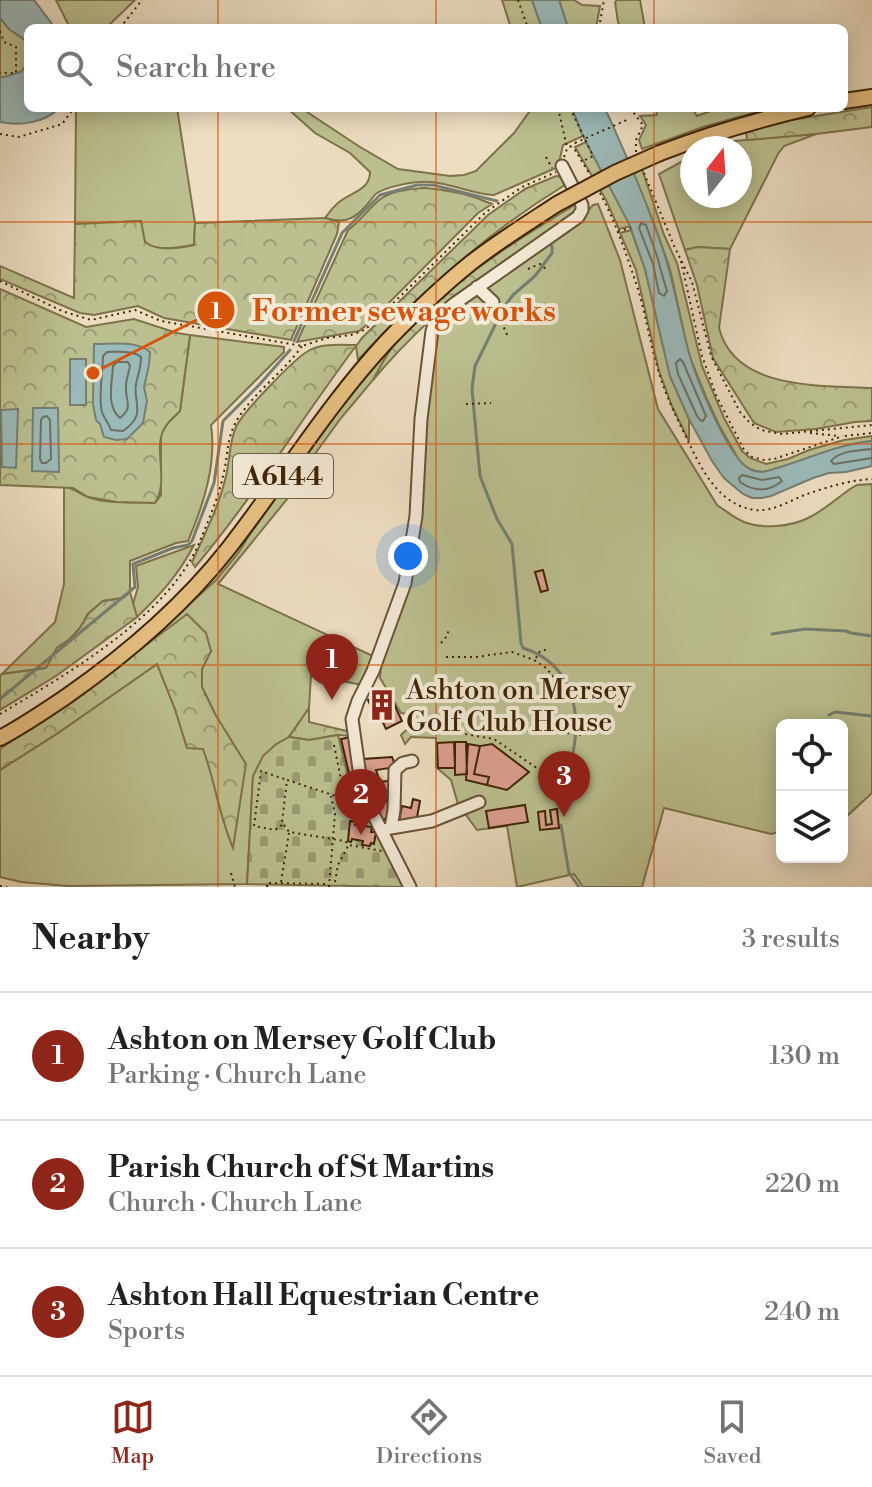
<!DOCTYPE html>
<html lang="en">
<head>
<meta charset="utf-8">
<style>
	body { margin:0; font-family:"Libre Bodoni",serif; background:#f6f6f6; color:#202124 }
	.controls { position:absolute; right:24px; bottom:24px; display:grid; overflow:hidden; border-radius:12px; box-shadow:0 4px 20px #0003 }
	.controls button { width:72px; height:72px; display:grid; place-items:center; padding:0; border:0; border-bottom:2px solid #e0e0e0; background:#fff; color:#202124; font:40px sans-serif }
	.compass { position:absolute; left:680px; top:136px; width:72px; height:72px; border-radius:50%; background:#fff; box-shadow:0 4px 20px #0003; rotate:17deg }
	.you { position:absolute; left:408px; top:556px; width:28px; height:28px; margin:-20px; border:6px solid #fff; border-radius:50%; background:#1a73e8; box-shadow:0 0 0 12px #1a73e833 }
	.badge { display:grid; place-items:center; width:52px; height:52px; border-radius:50%; background:#8f2418; color:#fff; font-size:26px; font-weight:700 }
	.pin { position:absolute; translate:-50% -66px; filter:drop-shadow(0 2px 4px #0008) }
	.pin::after { content:''; position:absolute; top:42px; width:28px; height:24px; background:inherit; clip-path:polygon(0 0,100% 0,50% 100%) }
	.list { margin:0; padding:0; list-style:none }
	h2 { display:flex; justify-content:space-between; align-items:center; height:104px; margin:0; padding:0 32px; font-size:34px }
	h2 small { font-size:26px; font-weight:400; color:#757577 }
	.list li { display:grid; grid-template-columns:52px 1fr auto; gap:24px; align-items:center; box-sizing:border-box; height:128px; padding:0 32px; border-top:2px solid #e0e0e0 }
	.list b { display:block; font-size:30px; white-space:nowrap }
	.list p { margin:0; font-size:26px; white-space:nowrap; color:#757577 }
	.list em { font-size:26px; font-style:normal; color:#757577 }
	.icon { flex:none; width:44px; height:44px; fill:none; stroke:currentColor; stroke-width:2; stroke-linecap:round; stroke-linejoin:round }
	.map { position:relative; flex:none; width:872px; height:887px; overflow:hidden }
	.search { position:absolute; background:#fff; box-shadow:0 4px 20px #0003; left:24px; right:24px; top:24px; height:88px; display:flex; align-items:center; gap:20px; box-sizing:border-box; padding:0 28px; border-radius:12px; color:#757577; font-size:30px }
	.sheet { height:488px; background:#fff }
	nav { display:flex; justify-content:space-around; align-items:center; box-sizing:border-box; height:112px; border-top:2px solid #e0e0e0; background:#fff; font-size:22px; color:#757577 }
	nav a { display:grid; justify-items:center; gap:4px }
	nav .on { color:#8f2418 }
	.map>svg:first-child { display:block }
	.green { fill:#bcc090; stroke:#7e724a; stroke-width:2 }
	.forest { fill:url(#forest-crowns); stroke:#7e724a; stroke-width:2 }
	.cemetery { fill:url(#cemetery-stones); stroke:#7e724a; stroke-width:2 }
	.water { fill:#9bbbbb; stroke:#767f72; stroke-width:2 }
	.lines { fill:none; stroke-linecap:round; stroke-linejoin:round }
	.shore { stroke:#6d7060; stroke-width:2 }
	.stream { stroke:#767f72; stroke-width:3 }
	.building { fill:#dca090; stroke:#3f2405; stroke-width:2 }
	.minor-casing { stroke:#6a5234; stroke-width:15 }
	.major-casing { stroke:#3f2405; stroke-width:18 }
	.path { stroke:#3f2405; stroke-width:2; stroke-dasharray:2 4; stroke-linecap:butt }
	.minor { stroke:#f3ead7; stroke-width:11 }
	.major { stroke:#e6bf81; stroke-width:14 }
	.major-bridge-casing { stroke:#3f2405; stroke-width:18; stroke-linecap:butt }
	.path-bridge { stroke:#3f2405; stroke-width:2; stroke-dasharray:2 4; stroke-linecap:butt }
	.major-bridge { stroke:#e6bf81; stroke-width:14 }
	.grid { fill:none; stroke:#d7540b; stroke-width:2; stroke-opacity:0.55 }
	.labels { text-anchor:middle; stroke-width:8; stroke-linejoin:round; paint-order:stroke }
	.shield { fill:#f3ead7; stroke:#755f44; stroke-width:2 }
	.shield-label { font-size:26px; font-weight:bold; fill:#3f2405 }
	.poi-label { font-size:28px; fill:#3f2405; stroke:#f3ead7; text-anchor:start }
	.leader { fill:none; stroke:#d7540b; stroke-width:3 }
	.callout-dot { fill:#d7540b; stroke:#f3ead7; stroke-width:3 }
	.mark-label { font-size:24px; text-anchor:middle; font-weight:bold; fill:#fff }
	.callout-label { font-size:30px; text-anchor:middle; font-weight:bold; fill:#d7540b; stroke:#f3ead7; stroke-width:8; stroke-linejoin:round; paint-order:stroke }
</style>
</head>
<body>
<div class="map">
<svg width="872" height="887" viewBox="0 0 872 887">
	<defs>
		<pattern id="forest-crowns" width="20" height="18" patternUnits="userSpaceOnUse" patternTransform="scale(2)"><rect width="20" height="18" fill="#bcc090"/><path d="M2 6a3 3 0 1 1 6 0M12 15a3 3 0 1 1 6 0" fill="none" stroke="#9a9c74"/></pattern>
		<pattern id="cemetery-stones" width="16" height="16" patternUnits="userSpaceOnUse" patternTransform="scale(2)"><rect width="16" height="16" fill="#bcc090"/><path d="M2 7V4a2 2 0 0 1 4 0v3zM10 15v-3a2 2 0 0 1 4 0v3z" fill="#9a9c74"/></pattern>
	</defs>
	<rect width="100%" height="100%" fill="#eddec2"/>
	<filter id="stains"><feTurbulence type="fractalNoise" baseFrequency=".0025" numOctaves="4"/><feColorMatrix values="0 0 0 0 .2 0 0 0 0 .09 0 0 0 0 .02 0 0 0 .5 -.17"/></filter>
	<radialGradient id="worn" r=".72"><stop offset=".6" stop-color="#630" stop-opacity="0"/><stop offset="1" stop-color="#630" stop-opacity=".3"/></radialGradient>
	<path class="green" d="M56,0H135L106,28H70Z
		M502,0H532L542,28H511Z
		M559,0H574L582,5L600,6L596,28H568Z
		M617,0H640L645,28H621L618,22L615,2Z
		M0,18L9,29L28,42C28,69 28,73 0,78Z
		M76,108H177L195,223L194,245C182,247 151,253 145,241C142,236 142,227 141,221L75,224Z
		M287,108H301L360,147L398,169L450,176L464,175L476,171L514,133L532,108H572L583,136L563,145L558,167L494,195C469,194 446,180 420,182C410,182 384,188 377,193C372,197 369,203 364,208C352,221 342,223 325,218C329,213 333,207 338,203C350,192 370,191 370,172L350,153L315,133Z
		M656,108H692L697,116L719,108H770L703,127L642,149L639,140L646,125L640,116L657,115Z
		M816,134L784,146L778,154L730,249L697,247L685,250L659,174L692,156V196H740V148H713L734,141Z
		M586,142L631,226L619,229L606,200L575,147Z
		M642,169L664,235L677,263L702,366L724,418L742,451L750,458L766,464L788,459L809,450L844,440L872,436V441C833,445 800,463 763,472L752,471L740,462L719,425L706,397L689,355L670,269L656,229L633,172Z
		M598,204L620,260L658,409L717,505C726,511 734,518 744,522C762,529 790,527 808,518C823,511 836,499 850,489L857,485L872,484V793L846,817L842,818V725H782V831L771,834L664,808L642,887H583L574,874L517,887L507,826L477,830L458,804L451,780L436,767V738L411,737L405,744L401,735L412,725L413,715L401,713L380,678L381,664L407,580L430,357L441,319L580,220L593,205Z
		M631,230L645,269L670,376L689,419V441L672,406L659,371L636,270L620,233Z
		M190,335L284,347V352L211,425C217,464 203,506 188,541L176,543L130,561V592L123,598L103,601L88,614L80,628L70,639L57,648L46,668L2,674L55,622L64,584V487C75,488 79,494 88,497C105,504 136,502 155,503L161,495V434L168,423L180,411Z
		M394,344L373,380L341,418L312,458L288,498L218,584L375,657L363,685L311,675L309,708L289,737L275,745L253,776L247,884L68,886L21,882L0,877V770L58,733L157,664L175,709L187,747L203,748L212,775L215,714L202,687V669L211,651L137,652L216,580L239,552L250,534L360,381Z
		M194,545C179,574 160,595 137,617L133,604L138,587L136,566Z"/>
	<path class="forest" d="M872,107V127L816,134L747,140L746,132L791,120Z
		M556,176L566,178L565,185C486,233 421,293 358,360L356,346C301,419 254,497 195,567L192,562C205,534 219,506 226,476C230,459 229,443 236,427C242,413 294,359 308,351C322,343 342,345 357,345L362,338L488,215L525,189Z
		M426,188C450,190 470,194 492,204L478,213L369,323L359,331L297,342L348,230C362,220 370,206 382,198C394,190 412,189 426,188Z
		M578,203L574,216C548,233 521,249 496,267C451,299 409,337 373,380C380,367 387,353 396,342C444,285 515,241 578,203Z
		M325,218L339,222L337,234L291,340L164,318L138,306L94,315L80,313L0,279V266L74,298L75,224L141,221L145,242C158,252 178,248 194,245L195,223Z
		M697,247L730,249L719,328C735,391 821,385 872,388V421L855,422L816,429L776,432L754,423L713,358L697,285L685,250Z
		M0,289L86,327L134,319L177,333L190,335L180,411C174,417 166,423 163,431C154,452 169,482 155,503L117,502L88,497L73,488L0,485Z
		M130,592L137,617L56,676L0,710V676L2,674L46,668L57,648L70,639L80,628L88,614L103,601L123,598Z
		M187,614L206,633L211,651L202,669V687L215,714L246,764L233,848C219,816 215,781 203,749L187,748L175,709L157,664L58,733L0,770V749L76,698Z
		M309,708V722L351,732V736L338,735L309,740L289,737Z"/>
	<path class="cemetery" d="M338,735L355,806L365,807L404,887L247,884L253,776L263,756L275,745L289,737L309,740Z"/>
	<path class="water" d="M0,0H34L55,28H28V42L9,29L0,18Z
		M532,0H559L568,28H542Z
		M28,63V108H59C45,123 20,126 0,122V78L21,72Z
		M572,108H604L609,117C628,160 647,202 662,247C674,281 679,317 689,353C697,382 722,440 741,462C747,469 754,472 763,472C800,463 833,445 872,441V466L846,472L829,473L813,478L771,496L762,498H752L743,494L724,478L712,461L689,419L670,376L645,269L630,226L583,136Z
		M94,344C112,344 136,340 150,352L149,365L144,387L147,401L143,423L127,439L116,440L104,437L100,424L96,420L93,404Z
		M70,359H86V405H70Z
		M33,408H58L59,472L32,471Z
		M18,409L16,468L2,467L1,410Z"/>
	<g class="lines">
		<path class="shore" d="M641,223L646,225L658,259C660,269 664,281 667,291L664,296L659,293L653,264L639,228Z
			M107,352C118,352 133,350 141,357C141,367 138,375 136,384C133,404 147,414 123,431L111,430C109,424 104,418 102,412C98,398 103,371 103,356Z
			M680,359L683,362L706,416L703,421L700,420L697,416L678,374L676,363Z
			M117,362H128L130,366C129,372 126,380 126,386C125,401 134,407 120,418C106,406 112,384 113,366Z
			M47,416L50,420L51,459L46,463H42L40,459L41,420L43,417Z
			M872,449C859,450 839,451 831,461L834,464L872,458
			M742,475L762,480L779,477L782,481C769,492 754,492 740,482L739,478Z"/>
		<path class="stream" d="M550,243L552,247V253L535,276L513,295L504,307L475,366L472,389L480,476L497,519L512,544L521,643L523,648C574,664 583,715 571,761C569,767 565,773 563,778C562,784 562,791 562,797
			M294,341L342,233L380,195L417,185H433L497,201
			M772,634L805,629L846,631L851,633L872,636
			M0,699L135,587L133,564L173,548L188,545L192,541L214,483L223,421L259,385L290,350
			M829,715L835,712L872,716
			M561,825L569,873L579,887"/>
	</g>
	<path class="building" d="M543,570L548,590L541,592L535,572Z
		M388,691L402,721L386,729L377,710L373,711L368,700Z
		M351,737L359,776L350,778L341,739Z
		M454,742L455,768H438L437,743Z
		M455,742H466L467,774L455,775Z
		M468,744L480,746L474,774L489,777L487,785L466,780Z
		M492,744L529,772L507,790L487,785L489,777L474,774L480,746Z
		M392,757L396,767L376,770L380,782L394,780L396,789L383,791L393,816L382,820L364,776L363,759Z
		M413,799L420,801L416,823L399,821L402,806L411,808Z
		M525,805L528,822L489,828L486,811Z
		M557,809L559,828L540,830L538,812L545,811L546,825L552,824L550,810Z
		M350,821L356,822L355,825L372,827L371,832H376L374,844L371,843L370,846L362,845L363,841L352,839L351,842L348,841Z"/>
	<g class="lines">
		<defs>
			<path id="minor" d="M477,287L493,302
				M391,828L432,821L479,802
				M387,829L391,828L394,810L395,770L403,763L412,761
				M410,887L368,804L360,776L352,719L358,701L373,671L405,583L416,516L421,419L432,331L436,319L454,304L578,217L582,210V205L562,166"/>
			<path id="major" d="M844,101L872,97
				M660,153C709,134 757,120 808,108
				M0,738C23,726 45,711 67,696C127,654 183,606 228,549C282,480 328,404 387,341C413,314 442,286 472,262C499,241 528,223 557,204"/>
		</defs>
		<use href="#minor" class="minor-casing"/>
		<use href="#major" class="major-casing"/>
		<path class="path" d="M518,0L528,28
			M120,28L142,0
			M599,28L604,0
			M0,31L4,42L16,47V73H0
			M558,108L567,147
			M570,108L593,156L583,161
			M630,108L643,125L636,140V152
			M0,134L19,137L62,124L74,108
			M570,146L575,150L589,173
			M546,157L552,168
			M564,157L567,149L575,143
			M644,173L675,248L692,282L711,356L740,412L750,423L761,430L782,434L872,425
			M600,193C615,221 626,253 636,283C645,310 649,339 657,366C664,392 675,415 687,439C701,468 718,505 755,510C773,512 791,500 807,494C828,487 850,480 872,479
			M618,231L631,228
			M681,261L702,356L716,395L744,450L752,457L764,460L774,459L843,436
			M528,269L540,264L548,271
			M0,281L62,311L91,320L135,310L161,321L302,346L327,338L351,335L362,331L371,325L486,212L522,187L556,172
			M469,307L501,321L508,337
			M501,307L516,313
			M466,404L491,403
			M810,433L839,436
			M845,436L872,433
			M441,643L447,636L449,629
			M446,657H476L512,652L534,660L546,668L558,682L568,678
			M536,658L540,651L550,649
			M0,714C67,674 169,616 200,541C209,519 219,496 224,472C228,453 227,437 237,420C254,392 283,373 302,346
			M412,725L494,739L553,779
			M567,733L582,735
			M334,745L345,799L287,780L282,822L289,832L345,841L349,845L382,851
			M282,825L275,830L254,826L261,771L287,780
			M231,873L235,887
			M281,882L289,833
			M335,882L338,865L348,846
			M0,886L7,887
			M267,887V883L329,884
			M329,887L335,814L331,796"/>
		<use href="#minor" class="minor"/>
		<use href="#major" class="major"/>
		<defs>
			<path id="major-bridge" d="M557,204L615,173L660,153"/>
		</defs>
		<use href="#major-bridge" class="major-bridge-casing"/>
		<path class="path-bridge" d="M575,143L629,119"/>
		<use href="#major-bridge" class="major-bridge"/>
	</g>
	<path class="grid" d="M218,0V28M436,0V28M654,0V28M218,108V887M436,108V887M654,108V887M0,222H872M0,444H872M0,665H872"/>
	<defs>
		<symbol id="building-bare" viewBox="-9 -9 18 18"><path d="M-4-6H4V6H1V3H-1V6H-4ZM-2.5-4.3h1.7v1.8h-1.7ZM.8-4.3h1.7v1.8H.8ZM-2.5-1h1.7V.8h-1.7ZM.8-1h1.7V.8H.8Z" fill="#8f2418" stroke="#f3ead7" stroke-width="2.5" paint-order="stroke"/></symbol>
	</defs>
	<g fill-rule="evenodd">
		<use href="#building-bare" x="360" y="683" width="44" height="44"/>
	</g>
	<g class="labels">
		<rect class="shield" x="233" y="454" width="100" height="44" rx="6"/>
		<g class="shield-label">
			<text x="283" y="485">A6144</text>
		</g>
		<g class="poi-label">
			<text x="406" y="699">Ashton on Mersey<tspan x="406" dy="32">Golf Club House</tspan></text>
		</g>
	</g>
	<path class="leader" d="M93 373L216 310"/>
	<g class="callout-dot">
		<circle cx="93" cy="373" r="8"/>
		<circle cx="216" cy="310" r="20"/>
	</g>
	<g class="mark-label">
		<text x="216" y="319">1</text>
	</g>
	<g class="callout-label">
		<text x="404" y="321">Former sewage works</text>
	</g>
	<rect width="100%" height="100%" filter="url(#stains)"/>
	<rect width="100%" height="100%" fill="url(#worn)"/>
</svg>
<div class="controls">
<button><svg class="icon" aria-label="locate" viewBox="0 0 24 24"><circle cx="12" cy="12" r="6"/><path d="M12 2v4M12 18v4M2 12h4M18 12h4"/></svg></button>
<button><svg class="icon" aria-label="layers" viewBox="0 0 24 24"><path d="M12 4l9 5-9 5-9-5zM3 14l9 5 9-5"/></svg></button>
</div>
<svg class="compass" viewBox="-18 -18 36 36"><path d="M0-13l5 13h-10z" fill="#e53935"/><path d="M0 13l5-13h-10z" fill="#757577"/></svg>
<div class="you"></div>
<div class="pin badge" style="left:332px;top:700px">1</div>
<div class="pin badge" style="left:361px;top:835px">2</div>
<div class="pin badge" style="left:564px;top:817px">3</div>
<div class="search"><svg class="icon" aria-label="search" viewBox="0 0 24 24"><circle cx="10" cy="10" r="6"/><path d="M15 15l6 6"/></svg>Search here</div>
</div>
<section class="sheet">
<h2>Nearby<small>3 results</small></h2>
<ul class="list">
<li><span class="badge">1</span><div><b>Ashton on Mersey Golf Club</b><p>Parking · Church Lane</p></div><em>130 m</em></li>
<li><span class="badge">2</span><div><b>Parish Church of St Martins</b><p>Church · Church Lane</p></div><em>220 m</em></li>
<li><span class="badge">3</span><div><b>Ashton Hall Equestrian Centre</b><p>Sports</p></div><em>240 m</em></li>
</ul>
</section>
<nav>
<a class="on"><svg class="icon" aria-label="map" viewBox="0 0 24 24"><path d="M3 6l6-2 6 2 6-2v14l-6 2-6-2-6 2zM9 4v14M15 6v14"/></svg>Map</a>
<a><svg class="icon" aria-label="directions" viewBox="0 0 24 24"><path d="M12 3l9 9-9 9-9-9zM9 14v-3h6M13 9l2 2-2 2"/></svg>Directions</a>
<a><svg class="icon" aria-label="saved" viewBox="0 0 24 24"><path d="M7 4h10v16l-5-4-5 4z"/></svg>Saved</a>
</nav>
</body>
</html>
